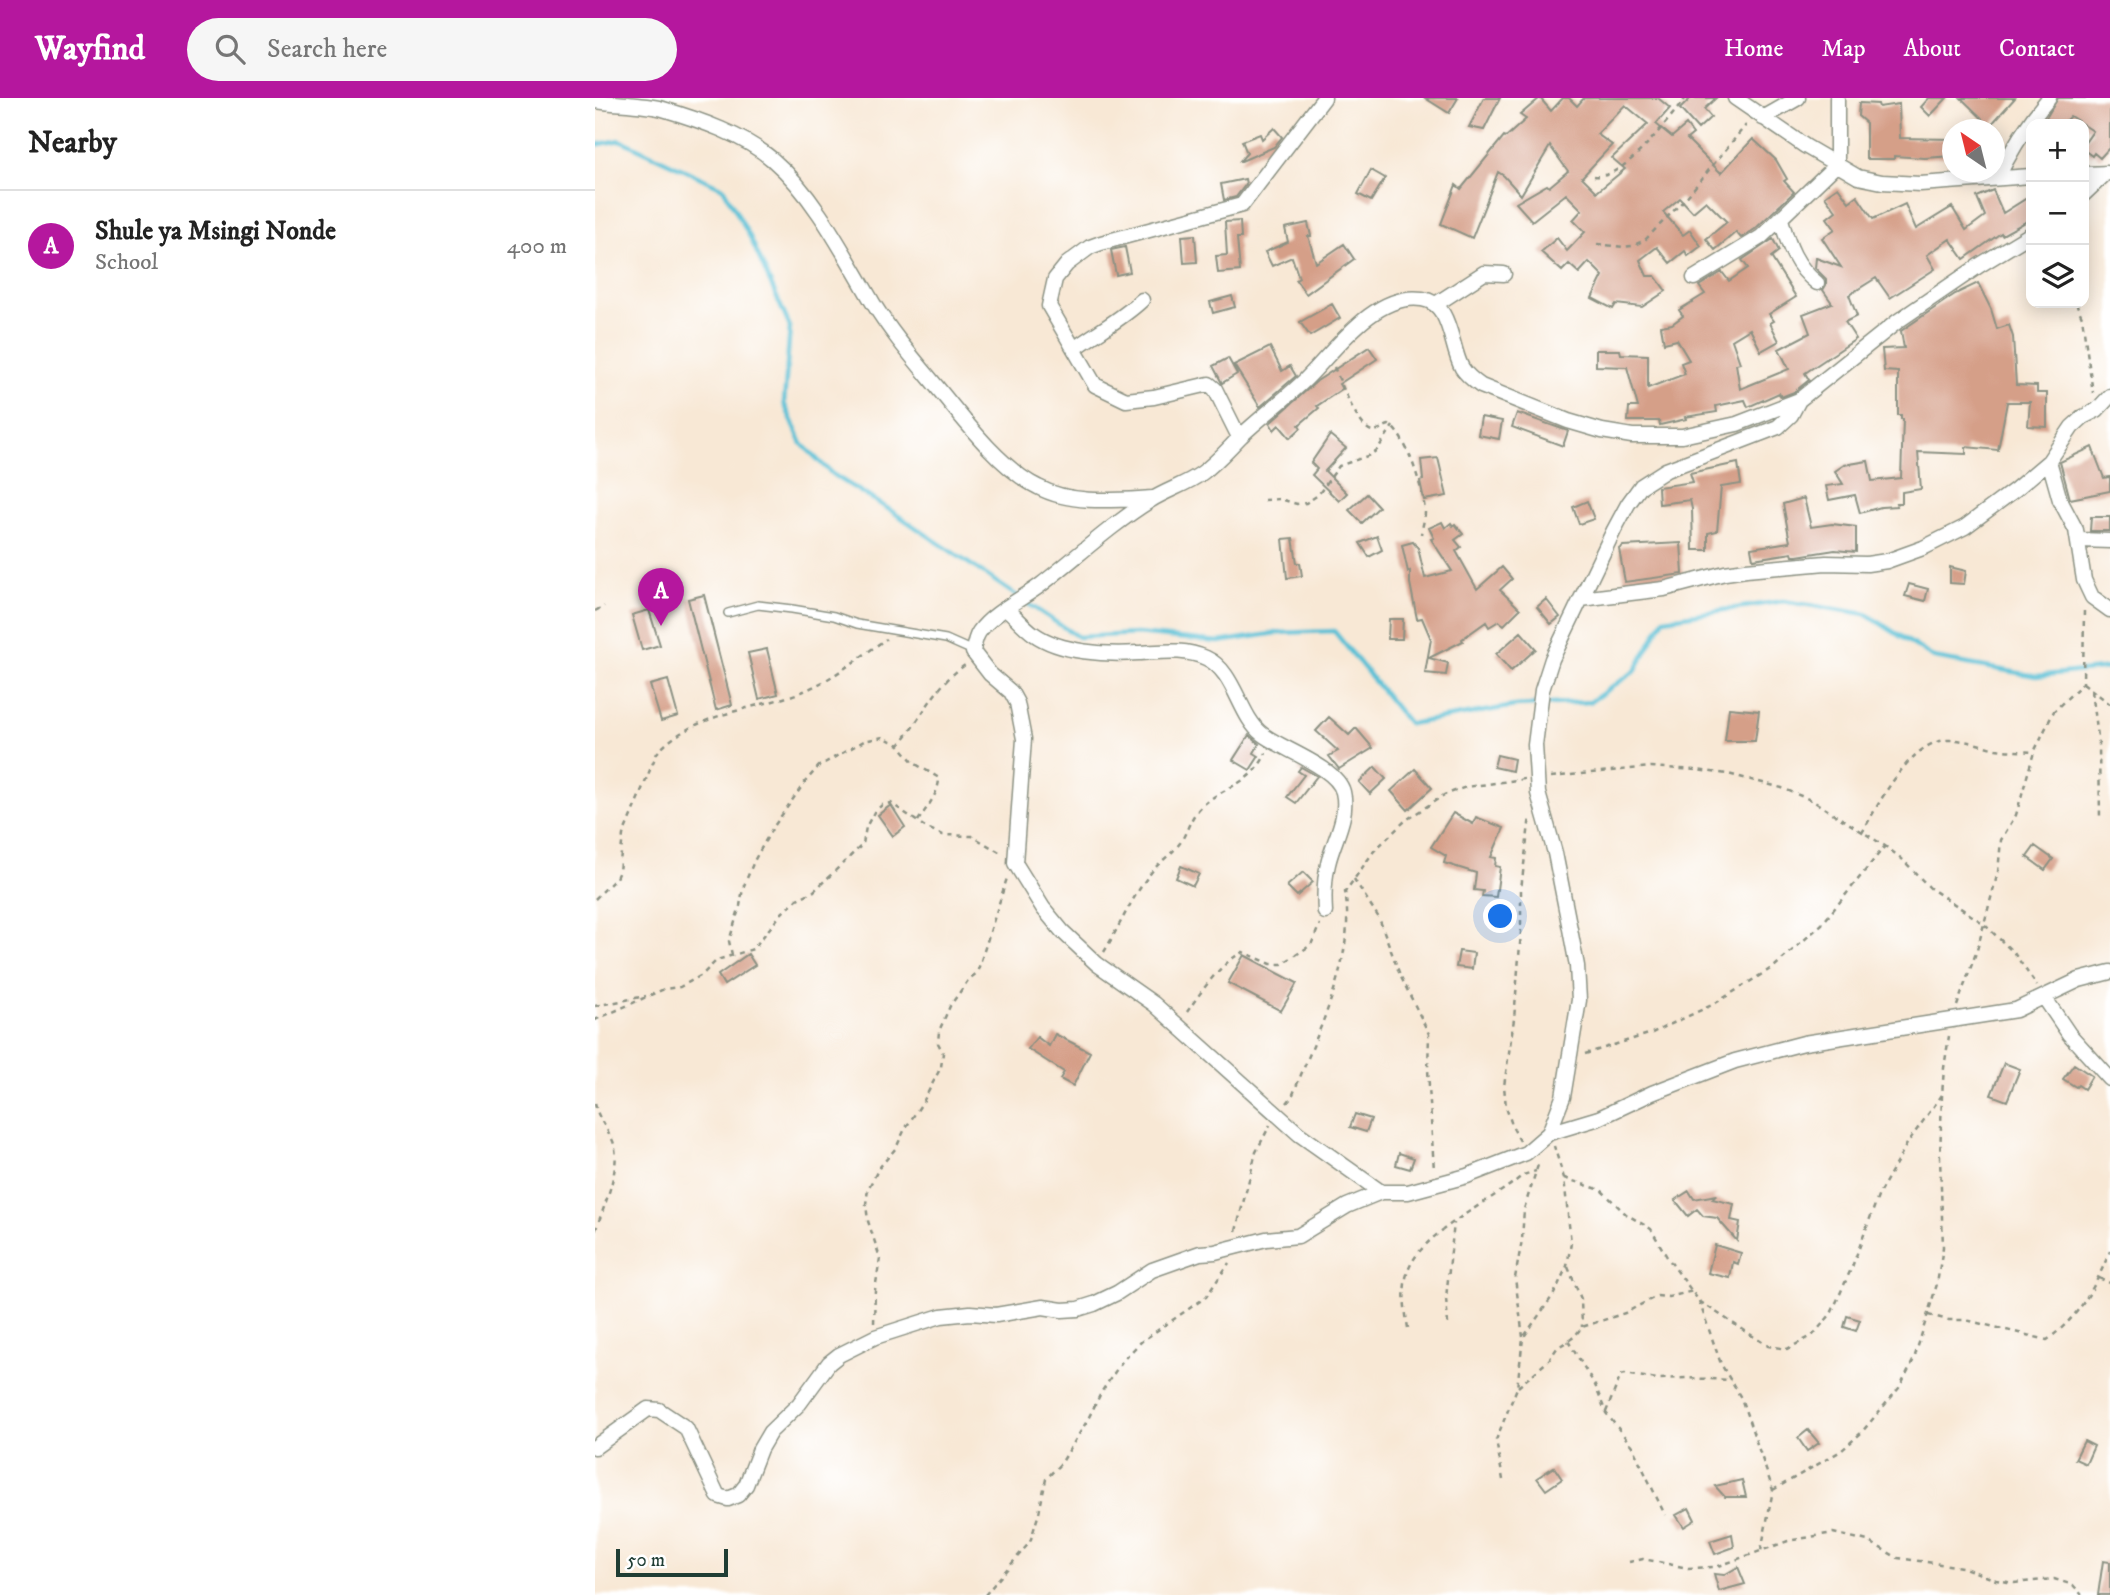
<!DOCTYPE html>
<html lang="en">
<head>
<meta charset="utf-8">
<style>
	body { margin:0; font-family:"IM FELL DW Pica",serif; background:#f6f6f6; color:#222 }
	.controls { position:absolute; right:21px; top:21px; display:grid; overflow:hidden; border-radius:14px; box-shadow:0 4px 18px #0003 }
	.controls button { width:63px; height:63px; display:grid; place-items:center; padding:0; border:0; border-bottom:2px solid #e0e0e0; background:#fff; color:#222; font:35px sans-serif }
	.compass { position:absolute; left:1347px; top:21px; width:63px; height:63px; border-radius:50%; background:#fff; box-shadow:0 4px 18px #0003; rotate:325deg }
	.scale { position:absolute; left:21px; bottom:18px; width:112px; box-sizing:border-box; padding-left:7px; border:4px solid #1f3d34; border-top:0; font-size:19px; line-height:24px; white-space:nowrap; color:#1f3d34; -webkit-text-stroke:5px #fff; paint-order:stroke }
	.you { position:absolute; left:906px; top:819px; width:24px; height:24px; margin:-18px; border:5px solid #fff; border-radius:50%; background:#1a73e8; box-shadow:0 0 0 10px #1a73e833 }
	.badge { display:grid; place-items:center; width:46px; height:46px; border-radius:50%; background:#b5179e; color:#fff; font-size:23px; font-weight:700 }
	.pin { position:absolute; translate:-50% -58px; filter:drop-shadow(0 2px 4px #0008) }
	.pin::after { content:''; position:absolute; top:37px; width:24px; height:21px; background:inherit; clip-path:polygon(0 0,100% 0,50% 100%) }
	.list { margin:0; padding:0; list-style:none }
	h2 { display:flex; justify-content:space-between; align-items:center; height:91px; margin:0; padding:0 28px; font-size:30px }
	h2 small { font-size:23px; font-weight:400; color:#767676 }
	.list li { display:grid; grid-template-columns:46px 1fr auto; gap:21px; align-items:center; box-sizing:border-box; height:112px; padding:0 28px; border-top:2px solid #e0e0e0 }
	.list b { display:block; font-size:26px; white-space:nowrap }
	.list p { margin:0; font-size:23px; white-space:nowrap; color:#767676 }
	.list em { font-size:23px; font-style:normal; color:#767676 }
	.icon { flex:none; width:38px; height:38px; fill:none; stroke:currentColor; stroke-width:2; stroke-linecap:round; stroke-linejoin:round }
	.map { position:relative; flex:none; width:1515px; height:1497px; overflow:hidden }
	header { display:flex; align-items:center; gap:42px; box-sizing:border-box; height:98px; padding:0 35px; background:#b5179e; color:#fff }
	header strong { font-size:33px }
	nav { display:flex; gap:38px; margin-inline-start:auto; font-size:24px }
	.search { width:490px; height:63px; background:#f6f6f6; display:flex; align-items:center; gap:18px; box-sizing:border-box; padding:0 24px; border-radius:38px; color:#767676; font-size:26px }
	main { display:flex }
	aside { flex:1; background:#fff }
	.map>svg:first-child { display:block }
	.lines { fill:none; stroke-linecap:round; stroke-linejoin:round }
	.stream { stroke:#58c0d5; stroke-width:4.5 }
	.building { fill:#d59f88; fill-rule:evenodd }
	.service-casing { stroke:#8c9284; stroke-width:10 }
	.minor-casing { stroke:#8c9284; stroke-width:17 }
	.path { stroke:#8c9284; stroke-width:2.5; stroke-dasharray:5 5; stroke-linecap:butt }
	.service { stroke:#fff; stroke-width:7 }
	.minor { stroke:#fff; stroke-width:14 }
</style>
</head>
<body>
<header>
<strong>Wayfind</strong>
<div class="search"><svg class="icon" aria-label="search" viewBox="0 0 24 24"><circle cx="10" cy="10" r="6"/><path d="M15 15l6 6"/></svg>Search here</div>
<nav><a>Home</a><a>Map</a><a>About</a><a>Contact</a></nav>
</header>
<main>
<aside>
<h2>Nearby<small></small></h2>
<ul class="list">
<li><span class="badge">A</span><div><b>Shule ya Msingi Nonde</b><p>School</p></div><em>400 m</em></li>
</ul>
</aside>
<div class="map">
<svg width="1515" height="1497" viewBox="0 0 1515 1497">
	<rect width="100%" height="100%" fill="#fff"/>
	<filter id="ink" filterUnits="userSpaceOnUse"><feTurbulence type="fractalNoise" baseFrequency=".0143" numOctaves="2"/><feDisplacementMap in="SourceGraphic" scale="14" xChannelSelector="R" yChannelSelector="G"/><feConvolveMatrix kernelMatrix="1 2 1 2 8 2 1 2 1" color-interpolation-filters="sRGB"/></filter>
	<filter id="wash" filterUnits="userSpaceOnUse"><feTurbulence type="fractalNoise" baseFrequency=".00686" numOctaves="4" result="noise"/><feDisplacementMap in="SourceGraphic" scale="28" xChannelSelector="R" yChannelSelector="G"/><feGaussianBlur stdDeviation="1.57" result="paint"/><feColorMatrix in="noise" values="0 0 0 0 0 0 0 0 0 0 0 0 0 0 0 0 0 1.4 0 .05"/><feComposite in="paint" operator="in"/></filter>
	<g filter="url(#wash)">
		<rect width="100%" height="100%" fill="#f8e8d5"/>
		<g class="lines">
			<path class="stream" d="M0,47L25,42L128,90L155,139L195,229L189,305L207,346L237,376L295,412L422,498
				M429,503L483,539L542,536L624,544L682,535L739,533L814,626L920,608L995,604L1040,573L1069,521L1188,503L1271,516L1339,560L1441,578L1515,570"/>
		</g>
		<g id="blocks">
			<path class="building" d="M830,0H863L854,15Z
				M889,0H905L889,32L874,29Z
				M945,0L956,13L968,0H974L982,8L989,0H1063L1075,10L1061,26L1077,39L1091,27L1098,36L1092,41L1126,75L1158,41L1181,62L1192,81L1189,83L1199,94L1160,131L1146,140L1141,134L1120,152L1111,141L1132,124L1111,103L1098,114L1085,100L1068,114L1088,137L1095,132L1106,148L1093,158L1090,153L1075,165L1062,149L1045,162L1052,178H1060L1071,193L1047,209L1021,206L1018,211L997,200L1008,178L994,164L984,175L974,166L967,173L946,154L962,140L972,153L990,134L978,122L987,112L971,96L937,123L921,105L952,87L954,89L973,73L955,48L926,97L909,78L903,74L877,140L846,126L861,87L866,91L909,38L911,39L931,21L925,17ZM1030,7L1053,26L1017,60L1030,71L1002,94L987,79L1017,47L1002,36Z
				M1096,0H1121L1109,11L1116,19L1103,31L1085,11Z
				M1334,0H1352L1335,18L1326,9Z
				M1366,0H1420L1395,28Z
				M1463,0H1515V49L1505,60L1499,55L1497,58L1489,52V46L1498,33L1475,18L1467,26H1457L1451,20Z
				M1264,5L1283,6L1284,9L1304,6L1305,40L1357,41V58L1330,60L1299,58V61H1271V25L1263,18Z
				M679,30L687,39L679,49L644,64L652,55L647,43L665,36L667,41Z
				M776,72L790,80L776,103L763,96Z
				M650,81L651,86L641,99L629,102L626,86Z
				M1243,89L1254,104L1262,98L1278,121L1310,106L1321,131L1357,109L1371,132L1390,118L1382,99L1398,92L1408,115L1432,100L1436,108V121L1407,137L1406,135L1369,161L1355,141L1332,157L1340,171L1295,200L1281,180L1254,197L1262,218L1250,224L1261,241L1210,275L1214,282L1199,294L1186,299L1184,295L1153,309L1150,302L1121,308L1122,314L1090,319L1091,321L1065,327L1064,323H1033L1034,309H1043L1032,269L1001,268V252H1025L1026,256L1053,257V290L1090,276L1086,265L1094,262L1082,242L1069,245L1066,228L1077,226L1088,218L1084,212L1110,196L1104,188L1127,174L1134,183L1153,170L1147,162L1178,141L1184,153L1176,159L1201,199L1174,216L1179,223L1175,225L1184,243L1166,253L1155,231L1137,242L1145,265L1141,266L1145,291L1194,271L1184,251L1215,235L1208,216L1237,205L1228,192L1231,187V181L1220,170L1221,160L1246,169L1227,140L1240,131L1232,120L1241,113L1230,98Z
				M645,123L646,140H642L645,173L623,175L621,158L632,157L630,124Z
				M713,125L716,138H713L721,165L749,146L759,161L711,196L701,182L704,180L697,159L677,168L670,154L693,144L690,130Z
				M600,137L602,164L589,165L587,138Z
				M530,149L535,174L521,177L516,152Z
				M1383,185L1396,211L1402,231L1414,227L1418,239L1421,287L1442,288V295H1452V329L1433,328L1435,304H1412L1403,352L1371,349V356L1323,354L1326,391L1307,394V405H1301L1302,408L1286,409L1265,415L1260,397L1234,402L1231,388L1248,386L1240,373L1249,367L1273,363L1277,383L1306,380L1308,321H1306V317H1303V274L1289,273L1287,251L1309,250L1306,233L1360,196Z
				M637,198L640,209L618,215L615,204Z
				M737,206L745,220L715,238L705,224Z
				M675,249L687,273L695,268L701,278L665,309L639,267Z
				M774,249L782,261L744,286L747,291L722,308L724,310L704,327L706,330L695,340L684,327L679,332L675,325L722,283Z
				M633,260L642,276L627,285L618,268Z
				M922,315L973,333L968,348L917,329Z
				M886,319L907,323L904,341L883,337Z
				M735,337L751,350L730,373L752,395L744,403L717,377L722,371L716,365Z
				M1497,349L1509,380L1515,379V393L1475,401L1465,364Z
				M843,360L852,398L829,402L825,383L828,382L826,362Z
				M1143,365L1146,386L1126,389L1122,433L1113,435V452H1098L1097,411L1095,402L1064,406L1063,389L1098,384L1095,375Z
				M772,396L784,409L767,425L754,412Z
				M1209,400L1216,429L1237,426L1261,429V454L1240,452L1202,458H1198L1197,455L1158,461L1156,450L1195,444L1188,406Z
				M992,403L999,421L984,426L978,409Z
				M1496,419H1515V433H1495Z
				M847,424L850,430L856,425L858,428L860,426L868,436L860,442L866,449L861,453L882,491L907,469L917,481L905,492L925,511L909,527L904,523L894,529L891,524L867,541L868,543L834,560L853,565L851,577L830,575L836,541L827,520L822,521L815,485V473L813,474L807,447L818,444L823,450L830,480L857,473L836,441L839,440L834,430Z
				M782,438L787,452L774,459L765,445Z
				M698,440L702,465H705L707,478L692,480L688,441Z
				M1086,445L1088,476L1030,484L1024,451L1028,448Z
				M1355,469L1371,473L1369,486L1355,485Z
				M1314,486L1333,491L1330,503L1310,498Z
				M109,497L137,607L121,612L93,501Z
				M951,501L965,519L956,526L942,509Z
				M54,512L65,547L47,552L37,517Z
				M794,521H808L807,541H793Z
				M926,534L941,551L916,573L901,556Z
				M172,551L183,596L164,601L153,555Z
				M73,582L83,618L66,623L55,587Z
				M1134,610L1164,613L1160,643H1130Z
				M734,619L754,637L761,630L778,650L744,671L734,658L743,653L721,633Z
				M654,637L664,646L659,655L664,658L655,672L638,662Z
				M902,657L919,661L917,673L899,669Z
				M706,669L722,678L701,705L692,699L709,677L703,673Z
				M780,669L791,681L775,696L764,684Z
				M820,671L837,690L813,712L796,693Z
				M296,707L310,729L298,738L283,717Z
				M858,715L878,726L881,719L909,730L896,759L901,760L900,768L905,769L901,799L887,798L888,793L879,792L881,775L849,765L851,758L836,749Z
				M1440,748L1458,761L1450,772L1432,759Z
				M586,768L604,776L598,788L581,780Z
				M708,774L718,784L702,798L692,788Z
				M864,853L879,855L877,871L861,869Z
				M153,856L160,867L129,887L123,877Z
				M649,857L702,885L686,913L633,885Z
				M460,936L495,954L478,988L465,981L469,974L433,951L442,939L454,948Z
				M1409,965L1425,971L1412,1003L1396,997Z
				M1479,966L1497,978L1489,991L1483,987L1481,989L1468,981Z
				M760,1016L776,1021L771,1034L755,1029Z
				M804,1055L819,1060L815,1071L801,1067Z
				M1094,1093L1099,1101L1122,1097L1117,1101L1139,1106L1136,1122L1145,1124L1142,1143L1122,1120L1108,1118L1102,1111L1093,1118L1080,1102Z
				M1120,1147L1146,1155L1143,1166L1138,1164L1135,1180L1113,1175Z
				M1252,1218L1265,1222L1261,1233L1249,1229Z
				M1213,1332L1224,1345L1212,1353L1203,1340Z
				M1489,1343L1499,1348L1491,1366L1480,1361Z
				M959,1369L967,1381L951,1392L942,1380Z
				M1147,1382L1151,1399H1130L1120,1388Z
				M1094,1410L1100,1422L1089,1429L1081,1417Z
				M1137,1436L1139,1449L1120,1456L1115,1443Z
				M1508,1463L1515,1464V1497H1503Z
				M1143,1469L1150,1486L1124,1493L1119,1476L1129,1477Z"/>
		</g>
	</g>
	<g filter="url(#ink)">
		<use href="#blocks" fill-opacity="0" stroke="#8c9284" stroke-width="2"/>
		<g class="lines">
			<defs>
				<path id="service" d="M133,515L163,507L197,511L239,518L262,526L351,541L378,553"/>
				<path id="minor" d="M1140,0L1210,48L1263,79L1287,84L1325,86L1436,78
					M0,3C22,6 47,6 68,11C105,22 149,37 178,62C220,98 250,158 278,205C297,236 319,261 342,289C368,321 406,371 443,389C476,407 522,402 558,400
					M1168,20L1203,0
					M1489,76L1515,75
					M1403,79C1417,50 1433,25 1454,0
					M1489,96L1511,75
					M1186,121C1193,147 1201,169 1222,185
					M1436,136L1385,167L1303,223L1204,302L1142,326L1087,338H1037L1007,333L973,323L886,288C879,283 872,278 867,270C855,249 857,205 827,201C779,194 739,254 709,283C689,302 666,319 646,338C633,351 622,364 607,375C592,386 572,392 556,402C517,426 483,458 447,486C429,500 397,515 384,534C380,540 379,547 378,554L395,576L416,594L422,605L429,641L420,765L448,810L467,833L502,866L559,906L704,1036L786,1094H813L872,1078L931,1055L954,1035L1004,1020L1057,995L1140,963L1209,945L1421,912L1484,882L1515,874
					M1099,180L1166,139L1242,66V0
					M841,206L889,175L909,176
					M479,251C502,234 527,221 547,202
					M644,339L620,291L614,286L559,299L531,302L500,287L454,208L460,181L472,166L495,149L506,145L647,107L729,0
					M1454,363L1465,402L1481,432L1489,482L1497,499L1515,512
					M1484,442L1515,443
					M986,501L1069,491L1130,475L1151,472L1231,465L1272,466L1292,463L1328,450L1370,429L1421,391L1454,363L1477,329L1488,319L1502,312L1515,298
					M412,511C421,519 429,529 439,536C466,555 511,557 543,555C567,554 588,550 611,560C640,573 644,618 667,636C686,651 742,669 748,694C754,719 738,743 733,766C729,782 729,798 730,814
					M1449,899L1474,936L1515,981
					M954,1035L968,999L984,902L982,868L975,831L960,755L943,695L940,647L947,592L957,561L1019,432L1033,406L1046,388L1071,372L1183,329L1196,317L1204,302
					M0,1349L53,1311L64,1312L91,1330L123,1398L133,1401L143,1397L151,1387L165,1351L175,1334L204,1306L234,1265L244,1257L280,1239L346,1218L375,1215L401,1217L448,1209L467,1212L483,1211L499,1206L522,1195L557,1172L605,1155L620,1154L671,1141L703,1138L752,1108L786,1094"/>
			</defs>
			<use href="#service" class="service-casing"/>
			<use href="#minor" class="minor-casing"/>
			<path class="path" d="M999,78C1029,83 1073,21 1091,0
				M1002,146L1028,149L1037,148L1050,142L1090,101L1151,27
				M1481,205L1487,219L1498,295
				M739,269C745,282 764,333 778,333C784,333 789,328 794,327C812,337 829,394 830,414C830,421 827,429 826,436
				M669,402L685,401L702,406L711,405L723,397L744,368L775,357L782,352L798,328
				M0,513L9,508
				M1488,585L1515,606
				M1497,593L1504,646L1505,721
				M956,679L1056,669L1101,672L1133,676L1187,690L1218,703L1290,748L1307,761L1335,790L1388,825L1419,855L1442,888
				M323,723C331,710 344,696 344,680L319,665L304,647C327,620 340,587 370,567
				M1267,735C1284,705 1314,644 1352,642C1369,641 1385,647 1401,651C1413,653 1426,653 1439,654
				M759,781L784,820L805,877L834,936L833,971L839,1073
				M0,801L21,780L24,773L28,737L62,655C98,614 162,612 209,593C238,581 265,559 291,541
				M509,854C524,829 540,793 559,771C567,762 578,755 585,745C591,736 594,725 600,716C622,687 654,692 671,655
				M137,857L134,843L145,808L148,790L159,763L177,731L210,684L224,668L269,643L288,639L304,647
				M0,908L51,898
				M1362,908L1382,852L1403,774L1406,742L1421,717L1439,654L1459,613L1488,585L1489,511
				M592,914C606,894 625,865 648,854L676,866H687L716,847L725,826
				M0,922L69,891L85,889L107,877L122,862L158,851L187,815L202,801L219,793L268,746L271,729L279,714L287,707L296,705L330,729L348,737L377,738L406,755
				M990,956L1057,935L1119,906L1180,868L1227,826L1290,748
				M0,1005C2,1019 11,1029 17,1041C29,1065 8,1110 0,1134
				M692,1005L697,999C721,937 762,861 750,794L779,753L811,722L849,697L871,689L929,681
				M925,1043L918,1030L911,1009L909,988L919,921L926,834V791L935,718
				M969,1080L1006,1092L1031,1116L1056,1131L1072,1159L1104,1203L1173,1248L1192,1251L1217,1238L1236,1216L1257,1169L1284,1096L1313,1044L1347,997
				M641,1133L661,1054L675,1027
				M973,1169L986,1201L987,1229
				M1504,1180L1515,1185
				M1104,1203L1126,1266L1146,1300L1178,1392L1166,1453
				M1333,1217L1354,1222H1371L1452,1242C1485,1218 1500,1189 1515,1153
				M279,1225L280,1192L285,1160L273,1123L271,1106L273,1091L284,1070L301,1050L310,1031L329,1002L346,969L348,955L343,945L344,933L355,908L374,881L382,875L412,780
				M853,1226L851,1200L859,1125
				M813,1230C810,1212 807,1193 812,1176C824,1134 896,1105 928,1077L941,1073
				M928,1239L920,1180L927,1142L929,1111L944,1064
				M973,1243L1000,1287L1011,1315L1037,1348L1070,1417
				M923,1289L954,1262L962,1250L979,1239L987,1229L1030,1215L1062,1198L1074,1199L1098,1193
				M1011,1314L1026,1277L1030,1276L1062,1281L1091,1280L1136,1282
				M908,1382L901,1342L922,1290L928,1240L959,1196L972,1168L976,1145L969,1080L959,1048
				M1178,1392L1246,1353L1266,1335L1304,1290L1319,1261L1342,1186L1348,1149L1345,1059L1347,997L1349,970L1354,938
				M1034,1464L1048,1461L1093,1470L1121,1469L1193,1443L1238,1435L1273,1443L1303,1460L1367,1469L1401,1482L1419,1485L1459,1481L1478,1487L1487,1497
				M390,1497L435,1444L444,1415L451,1381L467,1364L492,1323L507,1293L528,1262L547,1243L611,1199L634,1165"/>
			<use href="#service" class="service"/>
			<use href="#minor" class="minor"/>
		</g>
	</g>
</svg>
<div class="controls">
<button>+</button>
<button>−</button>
<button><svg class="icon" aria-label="layers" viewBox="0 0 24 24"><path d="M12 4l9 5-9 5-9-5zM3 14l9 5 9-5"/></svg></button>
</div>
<svg class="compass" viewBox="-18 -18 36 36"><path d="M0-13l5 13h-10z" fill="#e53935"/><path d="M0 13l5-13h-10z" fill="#767676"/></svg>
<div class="scale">50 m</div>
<div class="you"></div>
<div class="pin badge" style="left:66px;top:528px">A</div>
</div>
</main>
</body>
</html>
